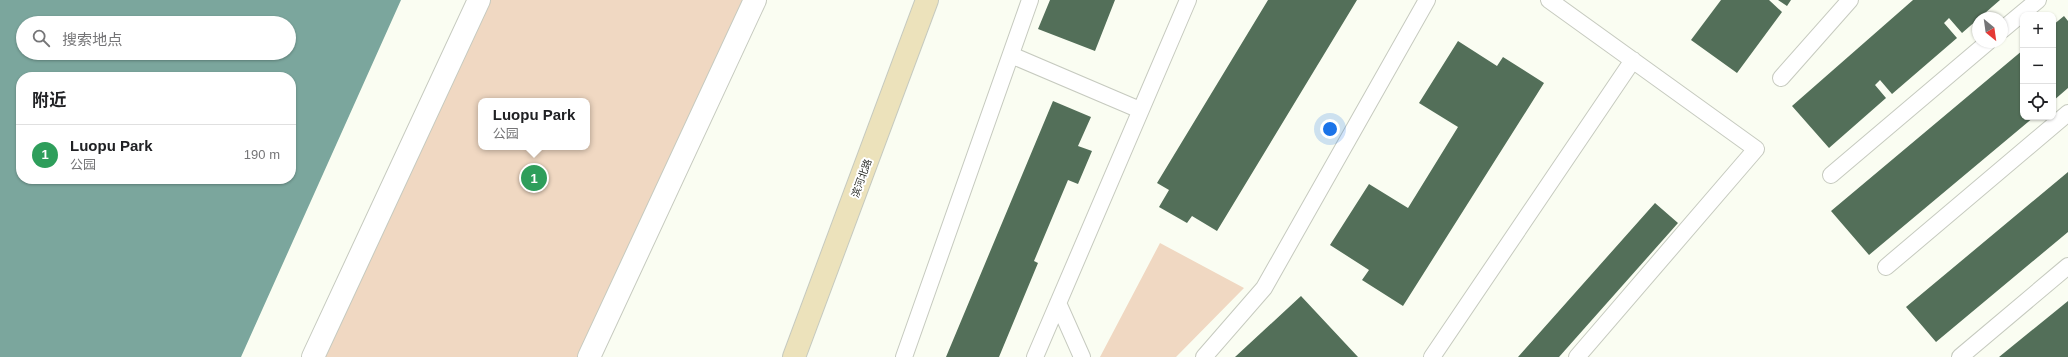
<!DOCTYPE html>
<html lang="zh">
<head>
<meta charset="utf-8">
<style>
	body { margin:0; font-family:Helvetica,"Noto Sans SC",sans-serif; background:#f6f6f6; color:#202124 }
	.controls { position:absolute; right:12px; top:12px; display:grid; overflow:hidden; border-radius:8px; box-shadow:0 1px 3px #0004 }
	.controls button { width:36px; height:36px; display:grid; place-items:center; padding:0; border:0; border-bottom:1px solid #e0e0e0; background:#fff; color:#202124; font:20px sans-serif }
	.compass { position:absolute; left:1972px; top:12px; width:36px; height:36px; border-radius:50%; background:#fff; box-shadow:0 1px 3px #0004; rotate:151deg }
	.you { position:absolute; left:1330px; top:129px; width:14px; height:14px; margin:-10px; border:3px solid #fff; border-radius:50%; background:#1a73e8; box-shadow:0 0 0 6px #1a73e833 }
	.badge { display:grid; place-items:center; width:26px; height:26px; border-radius:50%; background:#0f766e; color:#fff; font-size:13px; font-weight:700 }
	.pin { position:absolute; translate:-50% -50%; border:2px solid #fff; box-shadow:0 1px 4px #0006 }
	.popup { position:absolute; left:478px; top:98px; width:112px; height:52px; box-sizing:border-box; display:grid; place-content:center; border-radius:8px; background:#fff; filter:drop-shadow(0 1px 3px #0005); font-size:13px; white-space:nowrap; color:#757577 }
	.popup b { font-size:15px; color:#202124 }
	.popup::after { content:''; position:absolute; left:50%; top:100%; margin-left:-8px; border:8px solid transparent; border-top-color:#fff }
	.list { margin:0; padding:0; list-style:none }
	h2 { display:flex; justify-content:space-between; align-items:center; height:52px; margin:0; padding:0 16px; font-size:17px }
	h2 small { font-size:13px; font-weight:400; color:#757577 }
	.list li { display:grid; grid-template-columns:26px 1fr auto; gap:12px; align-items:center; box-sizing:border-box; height:60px; padding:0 16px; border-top:1px solid #e0e0e0 }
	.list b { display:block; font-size:15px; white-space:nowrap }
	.list p { margin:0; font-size:13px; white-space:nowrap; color:#757577 }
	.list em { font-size:13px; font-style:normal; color:#757577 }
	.icon { flex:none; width:22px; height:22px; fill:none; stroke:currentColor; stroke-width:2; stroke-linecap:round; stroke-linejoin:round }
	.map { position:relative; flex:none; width:2068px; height:357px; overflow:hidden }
	.search { position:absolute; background:#fff; box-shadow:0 1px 3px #0004; left:16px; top:16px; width:280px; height:44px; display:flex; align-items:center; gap:10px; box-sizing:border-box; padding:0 14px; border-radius:22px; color:#757577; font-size:15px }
	.panel { position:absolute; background:#fff; box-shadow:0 1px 3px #0004; left:16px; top:72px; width:280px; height:112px; border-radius:16px }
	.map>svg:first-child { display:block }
	.green { fill:#f0d8c2; fill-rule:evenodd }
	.water { fill:#7ba69d; fill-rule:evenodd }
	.building { fill:#536f59 }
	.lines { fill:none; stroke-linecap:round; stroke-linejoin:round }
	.service-casing { stroke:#c6cabf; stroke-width:18 }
	.pedestrian-casing { stroke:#c6cabf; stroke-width:24 }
	.secondary-casing { stroke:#c6cabf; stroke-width:24 }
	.service { stroke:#fff; stroke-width:16 }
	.pedestrian { stroke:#fff; stroke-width:22 }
	.secondary { stroke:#ece2bb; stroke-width:22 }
	.labels { text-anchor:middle; stroke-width:4; stroke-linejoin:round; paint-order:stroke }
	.street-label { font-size:10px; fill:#282a26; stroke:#fff }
</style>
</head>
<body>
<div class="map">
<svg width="2068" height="357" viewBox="0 0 2068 357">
	<rect width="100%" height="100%" fill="#fafdf2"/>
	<path class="green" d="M479,0H755L589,357H313ZM481,101H587V147H481Z
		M1160,243L1244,288L1176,357H1100Z"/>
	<path class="water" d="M0,0H401L241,357H0ZM23,23H289V53H23ZM21,77H291V179H21Z"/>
	<path class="building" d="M1050,0H1115L1095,51L1038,29Z
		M1268,0H1357L1217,231L1192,216L1187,223L1159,207L1169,190L1157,183Z
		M1721,0H1769L1782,12L1737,73L1691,40Z
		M1778,0H1791L1787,6Z
		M1913,0H2000L1962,33L1949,18L1944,23L1957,38L1892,94L1880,80L1875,85L1886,98L1829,148L1792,106Z
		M2064,16L2068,21V88L2053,101V25Z
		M1458,41L1497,66L1503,57L1544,83L1403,306L1362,280L1369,270L1330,245L1369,184L1408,208L1458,127L1419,103Z
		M2023,50V117H2034L1869,255L1831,211Z
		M1053,101L1091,117L1078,146L1092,151L1078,184L1068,180L1034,261L1038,263L999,357H946Z
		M2068,172V232L1936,342L1906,307Z
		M1655,203L1678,223L1559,357H1518Z
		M1301,296L1358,357H1235Z
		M2068,301V357H1999Z"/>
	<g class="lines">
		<defs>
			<path id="service" d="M1549,0L1756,149L1577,357
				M2002,30L2038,0
				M1011,55L1140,110
				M1781,78L1850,0
				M1831,175L1988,42
				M1886,267L2068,113
				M1058,303L1082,357
				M904,357L1030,0
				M1035,357L1188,0
				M1204,357L1264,288L1427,0
				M1432,357L1633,60
				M1960,357L2068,266"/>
			<path id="pedestrian" d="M313,357L479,0
				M589,357L755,0"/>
			<path id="secondary" d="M794,357L927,0"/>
		</defs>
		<use href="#service" class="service-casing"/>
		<use href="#pedestrian" class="pedestrian-casing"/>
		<use href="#secondary" class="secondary-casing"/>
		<use href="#service" class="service"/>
		<use href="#pedestrian" class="pedestrian"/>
		<use href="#secondary" class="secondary"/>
	</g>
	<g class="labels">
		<g class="street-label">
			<text transform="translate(861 178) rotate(-70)" y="4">滨河北路</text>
		</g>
	</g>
</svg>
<div class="controls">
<button>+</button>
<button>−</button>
<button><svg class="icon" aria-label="locate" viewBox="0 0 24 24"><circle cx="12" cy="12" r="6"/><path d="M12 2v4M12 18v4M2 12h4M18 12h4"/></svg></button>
</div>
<svg class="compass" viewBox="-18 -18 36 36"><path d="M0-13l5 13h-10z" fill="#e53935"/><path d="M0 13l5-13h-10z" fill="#757577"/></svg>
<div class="you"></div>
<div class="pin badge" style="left:534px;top:178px;background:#2e9e5b">1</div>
<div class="popup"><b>Luopu Park</b>公园</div>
<div class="search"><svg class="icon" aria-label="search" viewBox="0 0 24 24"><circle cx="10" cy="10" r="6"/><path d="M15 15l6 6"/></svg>搜索地点</div>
<section class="panel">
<h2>附近<small></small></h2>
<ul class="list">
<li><span class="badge" style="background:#2e9e5b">1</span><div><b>Luopu Park</b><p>公园</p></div><em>190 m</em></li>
</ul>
</section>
</div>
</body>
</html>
